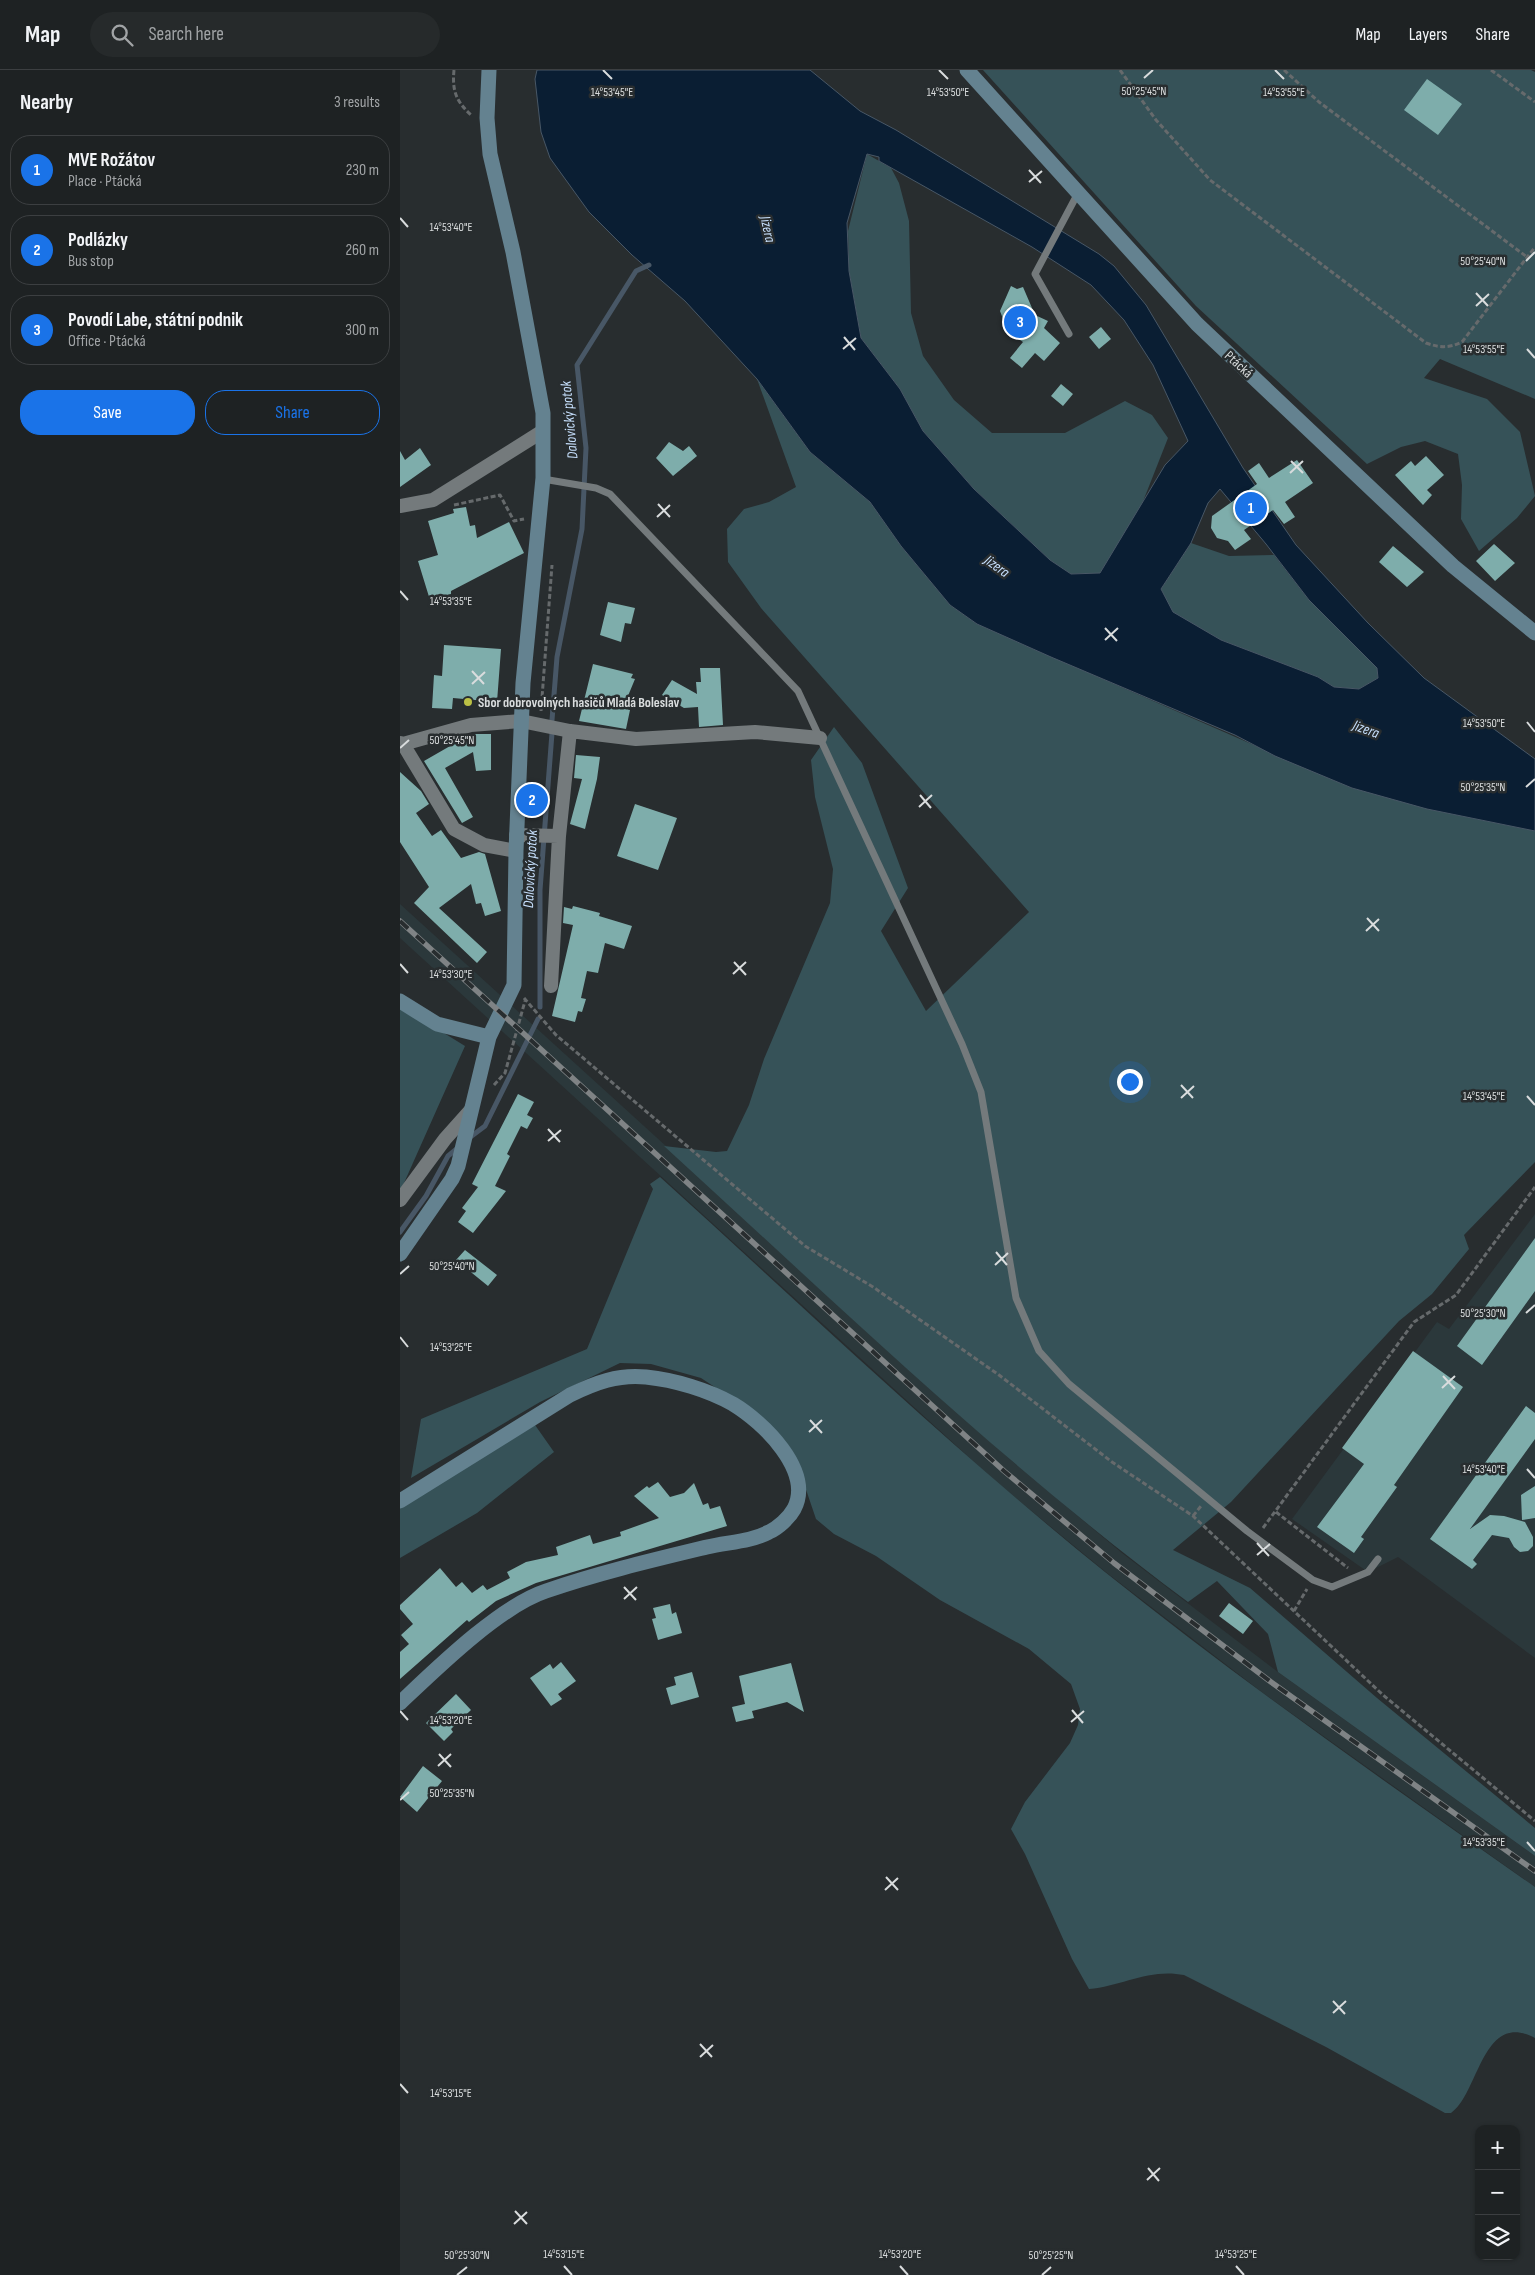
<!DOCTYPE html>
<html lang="en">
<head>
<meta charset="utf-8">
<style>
	body { margin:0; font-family:"Sofia Sans Condensed",sans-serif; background:#262a2b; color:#f1f3f6 }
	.controls { position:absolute; right:15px; bottom:15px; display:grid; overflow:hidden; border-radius:10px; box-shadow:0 1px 4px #0004 }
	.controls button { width:45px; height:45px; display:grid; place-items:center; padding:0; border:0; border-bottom:1px solid #3c3f41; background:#1e2223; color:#f1f3f6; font:25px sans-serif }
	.you { position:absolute; left:729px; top:1011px; width:18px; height:18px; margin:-12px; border:4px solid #fff; border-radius:50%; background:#1a73e8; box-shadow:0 0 0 8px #1a73e833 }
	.badge { display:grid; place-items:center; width:32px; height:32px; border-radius:50%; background:#1a73e8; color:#fff; font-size:16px; font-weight:700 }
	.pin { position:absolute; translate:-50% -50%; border:2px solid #fff; box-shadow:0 1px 5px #0006 }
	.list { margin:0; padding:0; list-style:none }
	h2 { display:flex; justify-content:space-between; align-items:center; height:65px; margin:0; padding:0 20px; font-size:21px }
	h2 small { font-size:16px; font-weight:400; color:#a1a4a6 }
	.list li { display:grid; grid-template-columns:32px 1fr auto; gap:15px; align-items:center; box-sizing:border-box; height:70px; margin:0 10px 10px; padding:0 10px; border:1px solid #3c3f41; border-radius:20px }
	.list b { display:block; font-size:19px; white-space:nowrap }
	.list p { margin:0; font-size:16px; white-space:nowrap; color:#a1a4a6 }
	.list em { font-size:16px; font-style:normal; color:#a1a4a6 }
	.actions { display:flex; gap:10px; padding:15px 20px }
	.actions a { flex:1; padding:11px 0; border:1px solid #1a73e8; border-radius:20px; text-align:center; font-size:18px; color:#1a73e8 }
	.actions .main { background:#1a73e8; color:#fff }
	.icon { flex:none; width:28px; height:28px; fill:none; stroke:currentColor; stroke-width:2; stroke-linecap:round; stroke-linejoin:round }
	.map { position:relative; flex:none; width:1135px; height:2205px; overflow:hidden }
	header { display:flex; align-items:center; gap:30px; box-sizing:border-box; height:70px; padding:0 25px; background:#1e2223; border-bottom:1px solid #3c3f41 }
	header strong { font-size:24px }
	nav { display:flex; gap:28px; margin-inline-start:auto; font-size:18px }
	.search { width:350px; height:45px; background:#262a2b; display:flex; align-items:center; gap:12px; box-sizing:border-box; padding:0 18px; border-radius:28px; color:#a1a4a6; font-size:19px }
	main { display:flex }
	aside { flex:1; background:#1e2223 }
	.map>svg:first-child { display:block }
	.built { fill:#2b383b }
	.green { fill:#365258 }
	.water { fill:#0a1e33; stroke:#485766; fill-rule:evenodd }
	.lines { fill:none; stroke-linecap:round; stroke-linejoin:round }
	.stream { stroke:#485766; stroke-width:5 }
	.building { fill:#7eadab }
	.path { stroke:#666a6c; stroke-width:3; stroke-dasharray:5 2.5; stroke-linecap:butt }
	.lane { stroke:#747a7c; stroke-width:7 }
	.street { stroke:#747a7c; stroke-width:14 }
	.secondary { stroke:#648290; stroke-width:15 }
	.rail-casing { stroke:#7f8385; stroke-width:5.5 }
	.rail { stroke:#282d2f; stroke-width:4; stroke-dasharray:11; stroke-linecap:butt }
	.ticks { fill:none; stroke:#d9dcdd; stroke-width:2 }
	.poi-dot { fill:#bbc045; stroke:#282d2f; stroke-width:2 }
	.labels { text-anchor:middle; stroke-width:5; stroke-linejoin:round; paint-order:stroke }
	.street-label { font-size:14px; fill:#d9dcdd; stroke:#282d2f }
	.poi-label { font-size:14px; font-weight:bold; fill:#d9dcdd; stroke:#282d2f; text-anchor:start }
	.water-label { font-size:15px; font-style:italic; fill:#c6dffc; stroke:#282d2f }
	.ticks-label { font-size:12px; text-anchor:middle; fill:#d9dcdd; stroke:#282d2f; stroke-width:5; stroke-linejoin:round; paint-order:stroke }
</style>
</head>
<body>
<header>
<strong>Map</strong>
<div class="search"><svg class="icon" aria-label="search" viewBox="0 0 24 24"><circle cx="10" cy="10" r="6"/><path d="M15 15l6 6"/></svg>Search here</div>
<nav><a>Map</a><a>Layers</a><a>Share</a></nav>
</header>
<main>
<aside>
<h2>Nearby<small>3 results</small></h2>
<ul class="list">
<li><span class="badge">1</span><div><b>MVE Rožátov</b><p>Place · Ptácká</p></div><em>230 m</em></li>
<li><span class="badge">2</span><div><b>Podlázky</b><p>Bus stop</p></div><em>260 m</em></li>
<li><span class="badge">3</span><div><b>Povodí Labe, státní podnik</b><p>Office · Ptácká</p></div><em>300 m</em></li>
</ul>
<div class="actions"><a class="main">Save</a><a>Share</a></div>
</aside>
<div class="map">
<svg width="1135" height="2205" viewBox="0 0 1135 2205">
	<rect width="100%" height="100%" fill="#282d2f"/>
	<path class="built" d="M0,834L612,1391L722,1483L878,1602L1135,1786V1817L863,1623L707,1503L595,1411L0,868Z
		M1135,1144V1588L998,1487L968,1502L892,1449L1037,1252L1049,1259Z"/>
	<path class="green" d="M583,0H1131L1135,2V329L1040,289L1024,308L1087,329L1120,362L1135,426L1117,448L1079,481L1061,449L1062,415L1058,384L1025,371L1001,377L967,394L796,236Z
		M467,84L491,98L499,113L509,151L511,243L523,286L554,330L592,363H665L725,331L752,345L768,368L740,439L700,503L671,504L650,490L574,419L523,361L500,319L461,268L449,201L448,161Z
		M357,309L410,382L470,432L501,476L550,535L577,554L952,718L1135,761V1092L1064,1165L1069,1179L1032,1224L999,1251L831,1432L773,1480L850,1518L977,1628L1135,1758V1786L878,1602L868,1564L817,1511L788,1532C602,1394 435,1232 264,1076L316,1082L327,1081L349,1035L364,989L430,833L433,799L415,727L411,690L434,657L462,693L508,818L481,861L526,941L629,842L361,538L328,492L327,459L344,439L369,432L396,417Z
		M791,473L829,486L874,485L909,530L977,598L978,608L959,619L934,617L918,607L821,570L773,543L761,519Z
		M0,936L65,976L0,1122Z
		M260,1107C407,1240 551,1378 705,1502C843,1613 990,1715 1135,1817V1968C1082,1940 1079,2024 1051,2043H1045L926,1977L784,1905C750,1898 722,1916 689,1919L672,1889L625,1784L611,1759L625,1732L670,1673L678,1655L680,1639L671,1614L629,1579L540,1530L476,1486L434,1464L416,1449L398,1396L342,1335L301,1308L251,1294L220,1293L140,1332L11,1408L21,1349L187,1279L253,1119L250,1114Z
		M135,1355L154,1382L77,1443L0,1488V1434Z"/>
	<path class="water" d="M137,0H410L460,41L496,60L699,184L714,196L746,235L843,398L896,475L968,553L1024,608L1135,689V761L1027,739L952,718L875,686L835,665L651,587L577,554L550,535L501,476L470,432L410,382L357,309L285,231L232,185L189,142L150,88L141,62L135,9ZM467,84L479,87V91L632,177L691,215L724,250L753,295L788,371L765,395L700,503L671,504L650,490L574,419L523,361L500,319L461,268L449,201L447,153ZM820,419L866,474L909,530L977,598L978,608L959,619L934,617L918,607L821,570L773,542L761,519L791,473L808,433Z"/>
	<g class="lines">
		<path class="stream" d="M152,650L157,587L182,459L186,378L177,295L236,201L249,195
			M140,937V820L152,663
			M69,1068L85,1056L138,949
			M0,1162L26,1126L48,1086L59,1077"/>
	</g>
	<path class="building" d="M1027,9L1062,34L1038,65L1004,40Z
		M611,216L617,219L623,217L635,245L648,251L644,258L660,273L644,291L635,283L622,298L610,288L623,272L620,270L626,264L605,254L600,241Z
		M701,257L711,269L699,279L689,267Z
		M661,314L673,324L663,336L651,326Z
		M269,372L283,381L289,376L297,386L273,406L256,388Z
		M20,378L31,395L0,417V381L5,390Z
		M1026,386L1044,405L1027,420L1032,425L1023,435L995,405L1011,391L1015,396Z
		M897,390L913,413L885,432L895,447L884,454L873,440L844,460L851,469L835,480L828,471L817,468L811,458L812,446L857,414L848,401L859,393L869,408Z
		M66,437L70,456L75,455L77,468L109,452L124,483L51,521V524L30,530L18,491L38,485L28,451L54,443L53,439Z
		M1094,474L1115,493L1095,511L1076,491Z
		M993,476L1024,502L1007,517L979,492Z
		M208,532L235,538L231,554L225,553L221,572L200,565Z
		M44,575L101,579L97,632L53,628L52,639L32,638L34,605L42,606Z
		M193,594L233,604L231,608L235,609L223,638L230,640L226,659L179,651Z
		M300,598H320L323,655L299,657L298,637L284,638L262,625L272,610L297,624L296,612H301Z
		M71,664H91V700L76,701L73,682L45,698L73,747L62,753L24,691Z
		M176,685L200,687L197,709L185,759L170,754L182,709L174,708Z
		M0,702L21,721L29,734L16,743L32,766L41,760L61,788L79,782L85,784L101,841L85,846L81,833L76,834L71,814L39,838L87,882L77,893L14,833L29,817L0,772Z
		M235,734L277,748L258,800L217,786Z
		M173,836L200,843L199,846L232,856L224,879L205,873L198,903L187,901L181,928L186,929L182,942L178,941L175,952L152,946L173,855L163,853L164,837L172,839Z
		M118,1024L134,1032L127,1045L133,1048L127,1059L121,1056L107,1084L110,1086L95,1116L106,1121L73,1163L58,1152L66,1141L62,1138L78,1117L72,1114Z
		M1135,1168V1221L1082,1295L1057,1276Z
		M65,1180L97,1205L88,1216L56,1190Z
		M1013,1281L1063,1317L994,1415L997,1417L961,1467L964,1469L954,1483L917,1457L964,1394L942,1378Z
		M1126,1336L1135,1343V1369L1070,1459L1090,1445L1104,1446L1125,1452L1133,1467V1476L1128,1481L1120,1482L1114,1477L1109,1468L1092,1465L1073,1490L1077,1494L1072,1499L1030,1469Z
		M258,1412L270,1427L284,1423L294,1413L303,1435L308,1433L310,1439L320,1436L327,1456L136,1513L96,1531L69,1552L67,1550L0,1609V1582L9,1574L1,1565L13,1554L0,1539V1535L40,1498L56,1517L62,1512L72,1523L83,1515L87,1520L110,1508L107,1502L126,1492L158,1485L156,1477L190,1465L193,1474L221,1466L220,1462L259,1448L234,1426L247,1416L249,1418Z
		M1135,1416V1448L1122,1450L1121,1425Z
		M829,1533L853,1551L843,1564L819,1546Z
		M270,1534L272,1544L276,1542L282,1563L258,1570L252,1549L256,1548L253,1538Z
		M161,1592L176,1611L158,1624L162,1629L151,1636L130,1608L150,1594L153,1599Z
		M391,1593L404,1642L387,1632L352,1641L354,1648L336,1652L332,1637L345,1634L339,1606Z
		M292,1602L299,1627L271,1635L266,1618L276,1615L274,1607Z
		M56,1624L71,1640L51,1659L53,1662L44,1671L26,1653Z
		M23,1696L42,1711L17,1742L0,1727Z"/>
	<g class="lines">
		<path class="path" d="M54,0C52,21 56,31 71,45
			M720,0L756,50L810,110L1026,273C1040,278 1049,278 1062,272L1135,177
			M884,0L919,32L1127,187
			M1091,0L1135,32
			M54,435L100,425L114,451L124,449
			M141,641L152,495
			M124,928L156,965L405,1176L473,1217L599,1305L712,1392L793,1446L983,1625L1135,1751
			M94,1015L105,1003L125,931
			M876,1442L948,1498
			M793,1446L801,1436
			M863,1458L1014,1252L1056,1225L1135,1117
			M894,1541L907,1519"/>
		<path class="lane" d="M669,264L635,204L678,123
			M143,409L196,418L210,424L398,621L562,974L581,1022L616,1228L639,1281L669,1314L847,1461L913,1510L932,1517L968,1502L978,1489"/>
		<path class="street" d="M0,436L33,430L143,361
			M0,673L3,674L54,759L84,775L116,781
			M3,674L71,655L121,651L170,661L236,669L355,662L420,668
			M116,765L159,766
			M151,916L159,766L170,661
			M0,1130L45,1069L70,1041"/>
		<path class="secondary" d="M567,0L797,254L1053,496L1135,563
			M0,931L37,954L89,967
			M0,1184L52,1109L58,1096L89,967L114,915L116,781L123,613L143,408V343L113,182L90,84L87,48L89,0
			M0,1431L170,1325C195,1313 218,1304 246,1307C275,1310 308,1320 333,1334C363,1352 414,1401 394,1439C389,1448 378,1458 369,1462C350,1472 327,1472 307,1477C253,1490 198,1503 146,1521C100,1536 36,1599 0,1633"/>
		<defs>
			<path id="rail" d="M0,851L604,1401L714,1493L871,1612L1135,1801"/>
		</defs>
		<use href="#rail" class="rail-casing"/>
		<use href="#rail" class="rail"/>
	</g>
	<path class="ticks" d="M203,0L212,9M539,0L548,9M875,0L884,9M744,8L753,0M629,100L641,113M629,112L642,101M0,148L8,157M1126,191L1135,182M1076,223L1088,236M1076,236L1089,224M444,267L455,280M443,279L456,268M1127,279L1135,288M891,391L903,403M890,403L903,391M258,434L270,447M257,447L270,435M0,521L8,530M705,558L717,571M705,570L718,558M72,601L84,614M72,614L85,602M1127,652L1135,662M0,678L9,670M1126,717L1135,709M520,725L531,738M519,737L532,725M967,848L979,861M966,861L979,849M334,892L346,905M0,894L8,903M333,904L346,892M781,1015L793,1028M1127,1026L1135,1035M781,1028L794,1016M148,1059L160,1072M148,1071L161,1060M596,1182L607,1195M595,1195L608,1183M0,1204L9,1196M1126,1243L1135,1235M0,1267L8,1277M1043,1306L1055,1319M1042,1318L1055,1306M410,1350L422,1363M409,1362L422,1350M1127,1399L1135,1408M857,1473L869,1486M857,1485L870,1474M224,1517L236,1530M224,1529L237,1517M672,1640L683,1653M0,1641L8,1650M671,1652L684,1641M39,1684L51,1697M38,1696L51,1684M0,1730L9,1722M1127,1772L1135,1781M486,1807L498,1820M485,1820L498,1808M933,1931L945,1944M933,1943L946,1931M300,1974L312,1987M300,1987L313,1975M0,2014L8,2023M748,2098L759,2111M747,2110L760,2098M115,2141L127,2154M114,2154L127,2142M164,2196L172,2205M500,2196L508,2205M836,2196L844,2205M57,2205L67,2197M642,2205L651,2197"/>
	<circle class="poi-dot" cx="68" cy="632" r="5"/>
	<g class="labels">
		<g class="street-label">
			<text transform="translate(839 294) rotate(43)" y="5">Ptácká</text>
		</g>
		<g class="poi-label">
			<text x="78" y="637">Sbor dobrovolných hasičů Mladá Boleslav</text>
		</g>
		<g class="water-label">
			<text transform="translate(368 159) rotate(78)" y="5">Jizera</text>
			<text transform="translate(169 350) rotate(-95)" y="5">Dalovický potok</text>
			<text transform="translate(597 496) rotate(36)" y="5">Jizera</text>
			<text transform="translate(966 659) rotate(20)" y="5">Jizera</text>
			<text transform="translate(130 799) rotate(-87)" y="5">Dalovický potok</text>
		</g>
	</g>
	<g class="ticks-label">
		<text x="744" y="25">50°25'45"N</text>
		<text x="212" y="26">14°53'45"E</text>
		<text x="548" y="26">14°53'50"E</text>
		<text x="884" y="26">14°53'55"E</text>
		<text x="51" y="161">14°53'40"E</text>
		<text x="1083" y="195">50°25'40"N</text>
		<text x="1084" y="283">14°53'55"E</text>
		<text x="51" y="535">14°53'35"E</text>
		<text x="1084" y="657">14°53'50"E</text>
		<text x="52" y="674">50°25'45"N</text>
		<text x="1083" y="721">50°25'35"N</text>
		<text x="51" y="908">14°53'30"E</text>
		<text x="1084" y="1030">14°53'45"E</text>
		<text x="52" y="1200">50°25'40"N</text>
		<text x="1083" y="1247">50°25'30"N</text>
		<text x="51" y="1281">14°53'25"E</text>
		<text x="1084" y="1403">14°53'40"E</text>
		<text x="51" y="1654">14°53'20"E</text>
		<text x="52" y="1727">50°25'35"N</text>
		<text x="1084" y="1776">14°53'35"E</text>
		<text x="51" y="2027">14°53'15"E</text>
		<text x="164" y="2188">14°53'15"E</text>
		<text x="500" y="2188">14°53'20"E</text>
		<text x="836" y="2188">14°53'25"E</text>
		<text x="67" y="2189">50°25'30"N</text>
		<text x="651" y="2189">50°25'25"N</text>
	</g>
</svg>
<div class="controls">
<button>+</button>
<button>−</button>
<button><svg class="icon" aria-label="layers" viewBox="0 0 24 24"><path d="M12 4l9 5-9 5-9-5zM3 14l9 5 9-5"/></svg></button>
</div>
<div class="you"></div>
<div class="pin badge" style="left:851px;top:438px">1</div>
<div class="pin badge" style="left:132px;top:730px">2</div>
<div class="pin badge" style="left:620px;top:252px">3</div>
</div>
</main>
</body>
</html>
